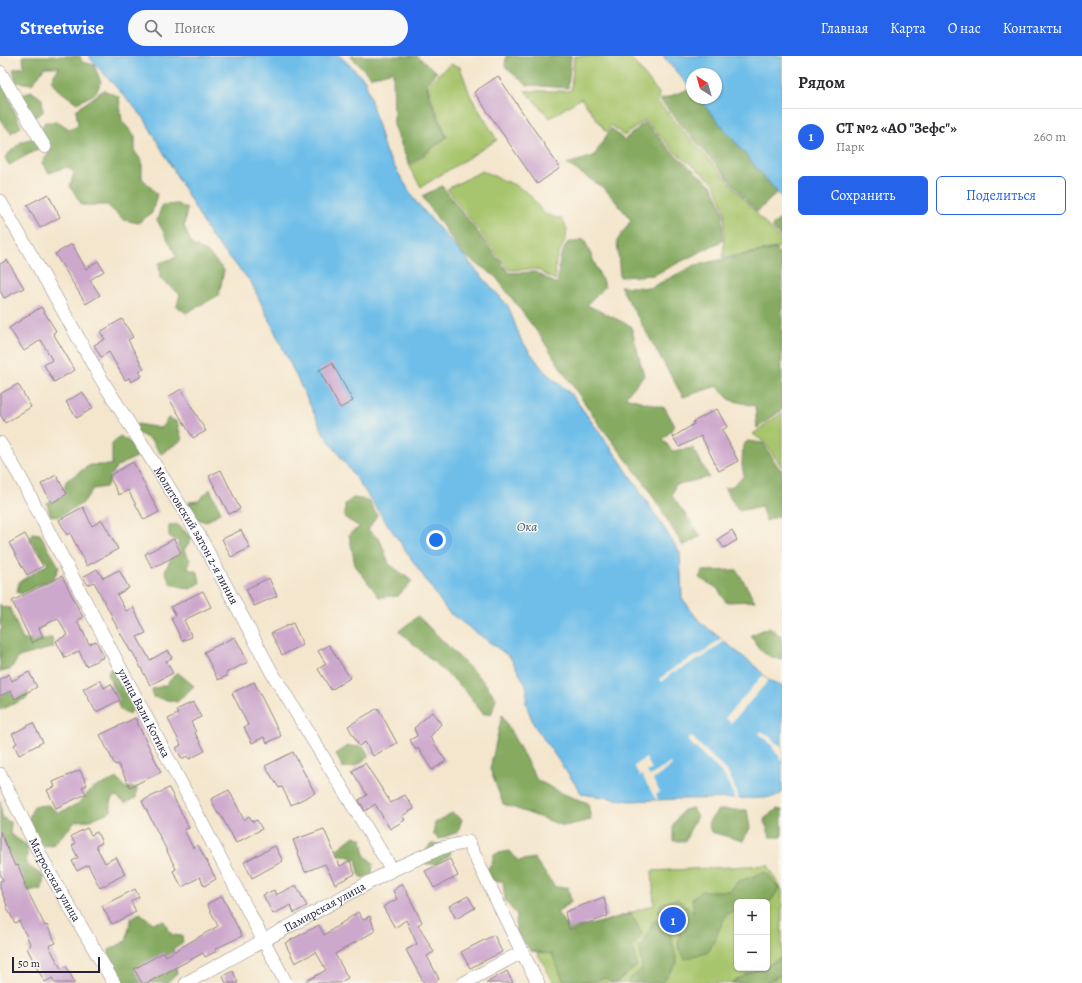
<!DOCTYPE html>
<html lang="ru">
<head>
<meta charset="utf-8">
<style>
	body { margin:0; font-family:Alegreya,serif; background:#f7f7f7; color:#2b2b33 }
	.controls { position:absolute; right:12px; bottom:12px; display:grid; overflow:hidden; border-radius:6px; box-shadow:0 1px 3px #0004 }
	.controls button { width:36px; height:36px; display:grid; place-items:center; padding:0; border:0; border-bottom:1px solid #e1e1e2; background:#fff; color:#2b2b33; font:20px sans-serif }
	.compass { position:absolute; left:686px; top:12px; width:36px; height:36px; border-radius:50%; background:#fff; box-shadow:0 1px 3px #0004; rotate:323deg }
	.scale { position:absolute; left:12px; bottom:10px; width:88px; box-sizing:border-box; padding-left:4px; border:2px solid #22223b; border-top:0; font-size:11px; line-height:14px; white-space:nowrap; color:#22223b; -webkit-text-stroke:3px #fbf7ec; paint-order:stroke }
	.you { position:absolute; left:436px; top:484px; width:14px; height:14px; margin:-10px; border:3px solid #fff; border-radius:50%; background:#1a73e8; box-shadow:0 0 0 6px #1a73e833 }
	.badge { display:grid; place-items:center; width:26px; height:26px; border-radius:50%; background:#2563eb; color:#fff; font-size:13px; font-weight:700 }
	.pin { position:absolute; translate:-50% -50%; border:2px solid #fff; box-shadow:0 1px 4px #0006 }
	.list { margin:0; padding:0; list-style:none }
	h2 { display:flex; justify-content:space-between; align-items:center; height:52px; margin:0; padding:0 16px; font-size:17px }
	h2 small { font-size:13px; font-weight:400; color:#7c7c81 }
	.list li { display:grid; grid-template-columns:26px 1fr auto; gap:12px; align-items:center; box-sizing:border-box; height:56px; padding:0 16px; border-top:1px solid #e1e1e2 }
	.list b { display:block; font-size:15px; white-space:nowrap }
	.list p { margin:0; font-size:13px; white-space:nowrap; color:#7c7c81 }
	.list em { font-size:13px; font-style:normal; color:#7c7c81 }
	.actions { display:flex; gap:8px; padding:12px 16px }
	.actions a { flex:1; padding:9px 0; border:1px solid #2563eb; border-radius:6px; text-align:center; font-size:14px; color:#2563eb }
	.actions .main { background:#2563eb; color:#fff }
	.icon { flex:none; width:22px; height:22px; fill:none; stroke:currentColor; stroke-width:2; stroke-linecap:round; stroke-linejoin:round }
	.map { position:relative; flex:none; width:782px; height:927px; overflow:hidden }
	header { display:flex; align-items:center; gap:24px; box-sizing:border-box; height:56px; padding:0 20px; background:#2563eb; color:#fff }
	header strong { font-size:19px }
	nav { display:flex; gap:22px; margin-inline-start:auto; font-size:14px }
	.search { width:280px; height:36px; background:#f7f7f7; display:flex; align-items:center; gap:10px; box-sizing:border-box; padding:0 14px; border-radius:22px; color:#7c7c81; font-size:15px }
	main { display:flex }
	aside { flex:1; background:#fff }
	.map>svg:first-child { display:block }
	.green { fill:#a7c56c; stroke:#647454; fill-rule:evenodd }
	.forest { fill:#85aa60; stroke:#54664e }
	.water { fill:#6ebee9; stroke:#487092 }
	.pier { fill:#f4e6cd }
	.building { fill:#cda8cd }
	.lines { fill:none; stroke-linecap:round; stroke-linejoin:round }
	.minor-casing { stroke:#8b8484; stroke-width:14 }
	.minor { stroke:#fff; stroke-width:13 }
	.labels { text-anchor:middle; stroke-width:3; stroke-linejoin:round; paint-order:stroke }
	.street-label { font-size:12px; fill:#22223b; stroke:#fbf7ec }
	.water-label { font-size:13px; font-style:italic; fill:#3d5978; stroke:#fbf7ec }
</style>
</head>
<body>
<header>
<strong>Streetwise</strong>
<div class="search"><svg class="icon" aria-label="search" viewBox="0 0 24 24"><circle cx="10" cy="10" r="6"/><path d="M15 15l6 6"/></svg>Поиск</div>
<nav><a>Главная</a><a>Карта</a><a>О нас</a><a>Контакты</a></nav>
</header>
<main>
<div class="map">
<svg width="782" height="927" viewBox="0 0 782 927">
	<rect width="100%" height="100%" fill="#fbf7ec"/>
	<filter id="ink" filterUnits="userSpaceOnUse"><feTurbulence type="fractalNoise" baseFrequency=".025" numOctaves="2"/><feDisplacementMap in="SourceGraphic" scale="8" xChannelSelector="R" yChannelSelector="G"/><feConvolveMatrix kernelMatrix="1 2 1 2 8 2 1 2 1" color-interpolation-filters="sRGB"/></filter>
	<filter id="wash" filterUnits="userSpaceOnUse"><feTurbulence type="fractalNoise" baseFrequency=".012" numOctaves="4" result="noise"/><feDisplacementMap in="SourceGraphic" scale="16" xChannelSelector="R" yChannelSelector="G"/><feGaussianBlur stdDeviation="0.9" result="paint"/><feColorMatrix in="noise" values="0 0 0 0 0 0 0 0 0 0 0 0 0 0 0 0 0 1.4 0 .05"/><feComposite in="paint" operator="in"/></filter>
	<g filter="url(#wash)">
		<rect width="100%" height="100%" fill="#f4e6cd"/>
		<path class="green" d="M574,0H629L659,37L658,46L782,186V191L723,202L725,154L714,127L674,95L645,64L624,80L611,69L606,76L581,42L550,62L525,35H571Z
			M450,8L460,11L470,39L497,84L421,131L409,111L447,81L431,42L427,28Z
			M482,115L515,129L529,138L544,158L562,163L567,173L566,182L556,204L555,224L536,213L509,214L447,133Z
			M782,357V411L764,386L753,378Z
			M768,809L782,834V927H554L533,889L654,849L652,815ZM737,846H767V912H737Z"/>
		<path class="forest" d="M23,0H80L82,6L94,9L101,26L96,37L77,47L57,33L51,24L59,11H45L32,28L16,26L13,13L24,11Z
			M350,0H417L437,16L426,27L430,43L446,81L409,109L394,70L393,15L371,21Z
			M506,0H571L568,32L527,29L505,11Z
			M0,30H4L21,71L11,77L0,64Z
			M692,32V42H707L782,132L757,156L660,44Z
			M104,34L119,41L122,65L135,80V96L142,105V122L157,138L152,157L138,167L124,164L107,149H82L70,130L74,116L67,111L49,117L42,107L51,94L40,92L9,109L5,101L22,85L35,82L45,66H59L69,73L78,69L76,54Z
			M31,35L42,43L43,56L33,62L21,40Z
			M645,66L672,96L712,130L723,154L722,185L654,219L620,221L617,185L631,164L605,133L567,108L594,100L611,72L624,84Z
			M442,130L509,217L535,216L557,228L560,202L567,187L584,183L605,231L587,249L631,270L644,320L625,341L665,352L675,370L663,383L672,395L693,392L709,421L675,429L672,440L701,480L683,490L646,429L599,368L566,320L541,281L495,220L462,198L422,140Z
			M178,148L187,153L184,170L192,189L207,196L224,214L219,239L186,257L177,250L180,238L160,223L159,207L177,201L157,164L162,149Z
			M782,161V183L771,171Z
			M775,193L782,200V354L757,372L755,350L730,344L717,330L683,341L620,230L650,232L695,209Z
			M168,362L177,366L182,384L161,398L151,384L134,375L137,368L161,372Z
			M120,380L137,391L136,401L116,411L106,431L93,433L83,447L58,461L50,459L47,447L63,438L66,425L90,409H112V387Z
			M748,385L763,387L777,409L782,414V459L766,465L761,450L739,455L724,432L731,431L744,420L742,409L743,389Z
			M210,433L221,456L206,466L189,460V446L198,445Z
			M353,442L368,444L377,459L368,474L380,484L389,508L412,525L398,540L379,541L355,509L349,478L360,471L345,462V448Z
			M177,468L192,482L184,494L190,504L188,513L198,516L200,527L190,533L171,528L165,515L179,486L169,480V470Z
			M32,477L40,478L59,511L54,522L21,538L17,536L19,526L48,508L30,484Z
			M737,514L755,545L726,546L717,532L699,522L702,515Z
			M0,548L3,551L10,552L23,584L52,582L54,591L19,601L10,614L0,616V576L2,571L0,569Z
			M418,560L484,626L496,642L492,657L483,658L464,633L399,575Z
			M770,571L782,582V604C763,599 760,596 751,579Z
			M112,611L122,615L135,648L130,658L120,654L108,617Z
			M177,616L194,630L177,646L153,641L152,633L166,629Z
			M29,631L27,642L0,654V637Z
			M502,659L537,724L566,739L588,747L591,764L564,770L503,748L490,713Z
			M348,690L364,691L369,700L356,710L343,712L336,698Z
			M117,722L125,732H137L136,742L125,747L116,740L111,743V755L90,764L76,765L54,788L45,790L34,781L27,766L34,750L48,749L59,757L79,747L92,733Z
			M0,745L2,761L11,767L10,778L28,790L26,808L44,821L42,833L28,835L17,814L0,807Z
			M692,752L697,760L690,774L685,785H673V769L683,754Z
			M777,753L782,754V781H770L764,763Z
			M718,754H747L750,772L743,785L711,776L708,767Z
			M452,757L462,763L458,776L439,783L433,778L435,767Z
			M354,780L362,783L365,800L373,807L372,818L362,822L359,818L356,803L339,798L337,793Z
			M431,788H445L451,798L436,808H426L422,800Z
			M510,795L518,805L534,802L555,831H568L571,846L557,856L569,873L598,867L631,858L642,878L632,891L637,910L615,927H613L604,922L591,926L563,924L552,898L531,895L515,875L517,859L505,845L503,825H491L485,815L492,808L494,798Z
			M766,816L779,832L771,845L737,846V852L726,859L709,895L685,903L678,890L681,869L658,856L662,847L677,843L694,856L692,842L702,835H730L737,826Z
			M140,857L153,867L164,865L172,879L182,880L183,886L173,893L177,918L167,927H121L110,917L109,894L126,885L131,862Z
			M655,863L671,880L677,907L662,927H629V924L642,913L640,892Z
			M782,901V919L764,927H732C742,921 755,912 767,912V910Z"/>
		<path class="water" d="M88,0H340L365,24L385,95L416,146L508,250L521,284L544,315L572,339L621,406L680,497L682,542L699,565L757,612L769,624L782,630V737L777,740L765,742L677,743L630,745L582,738L534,669L526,648L527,631L510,601L448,556L351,415L324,378L251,226L212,182L144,62Z
			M663,0H782V142L698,42H716V18H692V34Z"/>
		<path class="pier" d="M721,582L724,585L705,600L672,617L661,626L659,623L678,609L704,596Z
			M763,619L769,624L731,667L725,662Z
			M761,675L768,679L777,688L778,687L782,692V706L778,698H777L772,691L773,690L765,682L759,678Z
			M691,680L713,702L722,710L728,717L732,725L739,742L735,743L733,736L725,721L717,712L687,684Z
			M646,702L652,713L647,716L650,720L670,707L672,709L653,724L660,736L656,739L658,743L656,744L642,719L640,720L634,710Z"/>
		<g id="blocks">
			<path class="building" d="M498,20L560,112L537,128L474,36Z
				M48,138L60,161L40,172L27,149Z
				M72,188L86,213L98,205L104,215L90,224L100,239L86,248L55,198Z
				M7,204L24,232L4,242L0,235V208Z
				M41,251L56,275L53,277L75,314L54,326L44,309L52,304L41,284L24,295L9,272Z
				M122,263L133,281L128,284L144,313L139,315L142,320L131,326L129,322L125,324L109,296L101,301L94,289L105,283L100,276Z
				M332,307L353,345L340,352L319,314Z
				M18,328L31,351L5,367L0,358V338Z
				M181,333L206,375L193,382L168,341Z
				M82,336L93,352L77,362L66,346Z
				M717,353L727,371L722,374L738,405L719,415L701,380L679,391L673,381L694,368L693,366Z
				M133,406L159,456L144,464L128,434L119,439L109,420Z
				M221,414L240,453L229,458L209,420Z
				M56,419L67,438L52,447L41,428Z
				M83,451L92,470L102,464L118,493L87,510L70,477L67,479L59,464Z
				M241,474L250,492L231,501L222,483Z
				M732,474L737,484L724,492L718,483Z
				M25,478L43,510L27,519L9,487Z
				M174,483L181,497L152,512L145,498Z
				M97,513L103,522L119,514L129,532L117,539L126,555L133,551L146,577L137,581L150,604L168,594L172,602L166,605L173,617L150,629L132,595L131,596L112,562H113L94,526L88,529L83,521Z
				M62,520L83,561L77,564L89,588L96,585L104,601L86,610L79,595L65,602L56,585L67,579L58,562L39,572L43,581L32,587L12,545Z
				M269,522L277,540L254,550L246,533Z
				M203,535L211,551L184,564L192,581L182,585L171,562L176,560L171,551Z
				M293,567L303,589L282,599L271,577Z
				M235,581L248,606L226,617L227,620L218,624L204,596Z
				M329,589L350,622L331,634L318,613L326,608L318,595Z
				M29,616L37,631L15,643L11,635L0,640V623L9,618L12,625Z
				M100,624L104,632L111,628L120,644L96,656L83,633Z
				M254,626L281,680L267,687L264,681L252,687L244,671L248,669L232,637Z
				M193,646L201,661L191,666L196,676L195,677L205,695L189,703L187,700L182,703L176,692L181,689L168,663L178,658L176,654Z
				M378,652L397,687L373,700L365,686L359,690L348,670Z
				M432,656L441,668L430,681L446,705L432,714L418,692L416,694L410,684L417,680L414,672Z
				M135,662L161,716L130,731L118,708L115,709L100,679Z
				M33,667L43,686L19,699L14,689L17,687L12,678Z
				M293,696L315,737L291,749L282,731L279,732L265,710Z
				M365,707L391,747L405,739L414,753L402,760L405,764L390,773L375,748L365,755L359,744L367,739L352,715Z
				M80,714L87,729L82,731L86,738L56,752L47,734L55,731L53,726Z
				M169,732L189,772L184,774L193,792L198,789L216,823L204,830L200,821L182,831L173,815L176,813L142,745Z
				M229,734L244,764L249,760L253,766L257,764L262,773L236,787L220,758H218L211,743Z
				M87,772L91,779L97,776L102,787L96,790L105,807L116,801L125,818L100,832L88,809L77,815L72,805L78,802L72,790L75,788L71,780Z
				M324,773L340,810L350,805L355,818L335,828L325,808L305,816L293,784Z
				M0,775L15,810L18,809L25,828H24L45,870L47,869L56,887L49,890L61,913L66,910L75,927H55L52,922L45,926L38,914L27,892L31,889L19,865L15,867L6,850L7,849L0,832V825L3,824L0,817Z
				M275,790L283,805L252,822L244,806Z
				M450,803L458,820L434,832L425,815Z
				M402,827L422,866L418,869L434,896L427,900L439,923L433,927H424L406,894L417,888L406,864L395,872L383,851L397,843L393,835Z
				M296,829L307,850L294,857L291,849L273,858L263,839L274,834L276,839Z
				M135,833L139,841L131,845L136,856L112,868L102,850Z
				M222,840L242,880L215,893L217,895L205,901L203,897L147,927H142L134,913L164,896L166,900L218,870L207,848Z
				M468,840L475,852L456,863L449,850Z
				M604,841L608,860L569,874L565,856Z
				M358,856L363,864L370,860L375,875L335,898L348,922L339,927H303L326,914L316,896L295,907L285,887L319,869L324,879Z
				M494,879L502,896L470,912L461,896Z
				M233,915L238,927H226L223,920Z
				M507,915L513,927H486Z"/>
		</g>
	</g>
	<g filter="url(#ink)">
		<use href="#blocks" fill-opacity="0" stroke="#8b8484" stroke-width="1"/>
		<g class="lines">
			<defs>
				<g id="minor">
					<path d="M0,16L45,91"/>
					<path id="s1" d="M0,145L51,233L100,321L200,481L271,615L392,814"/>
					<path id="s2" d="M0,387L19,419L286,927"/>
					<path id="s3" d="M0,718L48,814L114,927"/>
					<path id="s4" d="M186,927L392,814L441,792L468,786L522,896L538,927"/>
					<path d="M464,927L522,896"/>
				</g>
			</defs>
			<use href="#minor" class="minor-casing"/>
			<use href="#minor" class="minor"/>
		</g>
	</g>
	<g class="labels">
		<g class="street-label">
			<text dy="4" stroke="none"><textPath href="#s1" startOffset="388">Молитовский затон 2-я линия</textPath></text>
			<text dy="4" stroke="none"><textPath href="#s2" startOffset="306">улица Вали Котика</textPath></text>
			<text dy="4" stroke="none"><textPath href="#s3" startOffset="119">Матросская улица</textPath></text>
			<text dy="4" stroke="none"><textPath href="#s4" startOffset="158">Памирская улица</textPath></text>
		</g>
		<g class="water-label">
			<text x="527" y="475">Ока</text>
		</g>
	</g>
</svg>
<div class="controls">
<button>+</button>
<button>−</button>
</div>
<svg class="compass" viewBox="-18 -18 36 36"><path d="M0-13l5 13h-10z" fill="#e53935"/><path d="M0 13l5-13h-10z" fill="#7c7c81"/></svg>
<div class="scale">50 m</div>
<div class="you"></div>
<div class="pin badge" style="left:673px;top:864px">1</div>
</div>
<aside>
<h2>Рядом<small></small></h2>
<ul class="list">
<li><span class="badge">1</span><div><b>СТ №2 «АО &quot;Зефс&quot;»</b><p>Парк</p></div><em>260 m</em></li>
</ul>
<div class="actions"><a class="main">Сохранить</a><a>Поделиться</a></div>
</aside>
</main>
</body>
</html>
